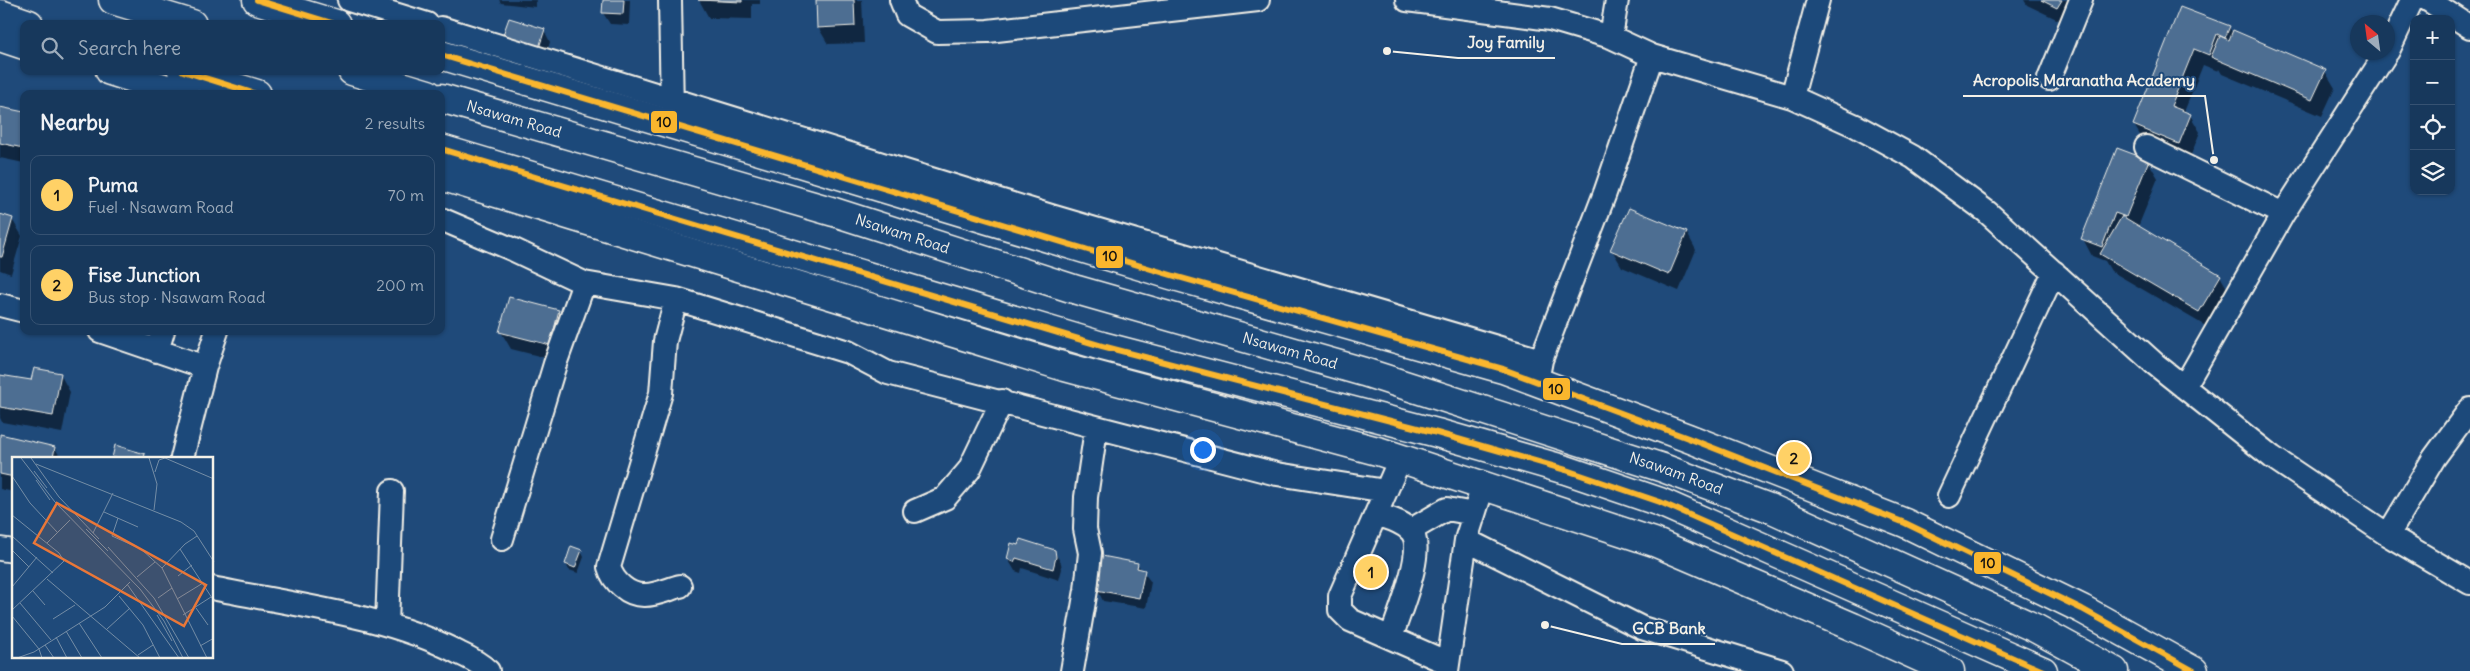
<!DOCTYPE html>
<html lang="en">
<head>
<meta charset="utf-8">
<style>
	body { margin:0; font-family:Delius,sans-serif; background:#203f62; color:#f1f3f6 }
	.controls { position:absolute; right:15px; top:15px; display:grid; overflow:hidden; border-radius:10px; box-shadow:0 1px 4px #0004 }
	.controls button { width:45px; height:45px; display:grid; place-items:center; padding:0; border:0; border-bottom:1px solid #365272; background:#17385c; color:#f1f3f6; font:25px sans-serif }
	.compass { position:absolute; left:2350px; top:15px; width:45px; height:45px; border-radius:50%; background:#17385c; box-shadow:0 1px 4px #0004; rotate:331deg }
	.you { position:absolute; left:1202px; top:449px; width:18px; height:18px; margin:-12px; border:4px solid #fff; border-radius:50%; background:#1a73e8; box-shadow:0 0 0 8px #1a73e833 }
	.badge { display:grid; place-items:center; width:32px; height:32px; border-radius:50%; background:#ffd166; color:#111; font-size:16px; font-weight:700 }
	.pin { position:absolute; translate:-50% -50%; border:2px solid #fff; box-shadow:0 1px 5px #0006 }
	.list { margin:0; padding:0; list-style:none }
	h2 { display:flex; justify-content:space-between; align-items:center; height:65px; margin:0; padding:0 20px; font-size:21px }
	h2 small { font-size:16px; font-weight:400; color:#9eacbb }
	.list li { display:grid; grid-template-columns:32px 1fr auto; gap:15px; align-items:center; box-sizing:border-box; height:80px; margin:0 10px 10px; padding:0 10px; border:1px solid #365272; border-radius:10px }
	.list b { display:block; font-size:19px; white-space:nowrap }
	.list p { margin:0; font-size:16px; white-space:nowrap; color:#9eacbb }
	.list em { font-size:16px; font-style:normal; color:#9eacbb }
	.icon { flex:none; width:28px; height:28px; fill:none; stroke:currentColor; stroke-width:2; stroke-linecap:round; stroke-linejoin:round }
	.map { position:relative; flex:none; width:2470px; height:671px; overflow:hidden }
	.search { position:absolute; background:#17385c; box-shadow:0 1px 4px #0004; left:20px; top:20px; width:425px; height:55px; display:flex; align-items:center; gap:12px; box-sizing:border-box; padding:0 18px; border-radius:10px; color:#9eacbb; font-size:19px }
	.panel { position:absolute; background:#17385c; box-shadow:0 1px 4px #0004; left:20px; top:90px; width:425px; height:245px; border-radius:10px }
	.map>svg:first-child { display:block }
	.shadow { fill:#0007 }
	.building { fill:#4d6e92; stroke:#f4f1e8 }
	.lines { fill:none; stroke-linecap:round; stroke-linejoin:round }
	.minor-casing { stroke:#f4f1e8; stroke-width:26 }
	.major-casing { stroke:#f4f1e8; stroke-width:31 }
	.highway-casing { stroke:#f4f1e8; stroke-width:31 }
	.minor { stroke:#1f4a7a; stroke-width:22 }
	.major { stroke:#1f4a7a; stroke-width:28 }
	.highway { stroke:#1f4a7a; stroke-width:28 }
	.bus-1-casing { stroke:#1f4a7a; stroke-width:10 }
	.bus-1 { stroke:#fab62d; stroke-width:6 }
	.labels { text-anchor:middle; stroke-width:4; stroke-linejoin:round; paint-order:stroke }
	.street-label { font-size:15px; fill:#f4f1e8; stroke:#1f4a7a }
	.inset-road { fill:none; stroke:#748da6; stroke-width:1 }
	.view { fill:#ea7738; fill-opacity:0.15; stroke:#ea7738; stroke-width:2.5 }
	.inset-edge { fill:none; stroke:#f4f1e8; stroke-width:2.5 }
	.leader { fill:none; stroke:#f4f1e8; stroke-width:2 }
	.callout-dot { fill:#f4f1e8; stroke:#1f4a7a; stroke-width:2 }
	.callout-label { font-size:16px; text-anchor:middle; font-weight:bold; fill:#f4f1e8; stroke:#1f4a7a; stroke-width:4; stroke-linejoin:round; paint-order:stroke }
	.line-badge { stroke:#1f4a7a; stroke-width:2 }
	.pale-badge-label { font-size:14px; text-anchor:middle; font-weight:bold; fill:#111 }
</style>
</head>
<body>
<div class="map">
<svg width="2470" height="671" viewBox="0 0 2470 671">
	<rect width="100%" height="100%" fill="#1f4a7a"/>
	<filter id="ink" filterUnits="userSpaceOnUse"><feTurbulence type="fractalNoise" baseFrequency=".02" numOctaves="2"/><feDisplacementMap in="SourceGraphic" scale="10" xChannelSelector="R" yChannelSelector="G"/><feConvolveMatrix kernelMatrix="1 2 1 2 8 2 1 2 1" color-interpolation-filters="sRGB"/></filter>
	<g filter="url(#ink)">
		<path class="shadow" d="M499,0H536L535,7L501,3Z
			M604,0H630L629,25L610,24L603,13Z
			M699,0H760V4H752V19L709,18Z
			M817,0H862L864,43L828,44L818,27Z
			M2024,0H2082L2067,24L2027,5Z
			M2181,8L2229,27L2233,34L2325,71L2335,88L2322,116L2222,74L2219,69L2218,71L2203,65L2184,112L2190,115L2200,132L2189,160L2144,142L2134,125Z
			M509,20L544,30L550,42L543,65Z
			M0,108L24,113V163L0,158Z
			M2148,161L2158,178L2138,227L2220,276L2230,293L2209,328L2111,271L2105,261L2092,256L2083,239Z
			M1630,209L1687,233L1696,250L1679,291L1622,267L1612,250Z
			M0,215L12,219L22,236L11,274L0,270Z
			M558,311L568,329L559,361L511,349L501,332Z
			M60,374L70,392L62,433L2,422L0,418V376L32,382Z
			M0,435L55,448L61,458H14V492L0,489Z
			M116,447L144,455L147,458H113Z
			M1019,547L1054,551L1061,563L1062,569L1059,580L1022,568L1021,573L1015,571L1008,559Z
			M581,551L584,557L578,573L569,570L566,564Z
			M1137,564L1151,582L1146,608L1103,601L1097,589Z"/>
		<path class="building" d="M603,0H624L623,14L602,13Z
			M698,0H742V2Z
			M816,0H854L855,26L817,28Z
			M2041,0H2062L2057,8Z
			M2180,7L2230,26L2225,38L2217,34L2209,55L2194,49L2171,106L2191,114L2179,144L2133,125Z
			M509,18L545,29L537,54L500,43Z
			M2233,30L2326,70L2312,100L2211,57L2220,36L2229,40Z
			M0,107L24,112L23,148L0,143Z
			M2117,148L2149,160L2126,217L2115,213L2102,247L2081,239Z
			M1629,208L1687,232L1669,275L1610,250Z
			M0,214L13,218L2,257H0Z
			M2122,216L2221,275L2199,312L2100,254Z
			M509,297L559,310L550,345L499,332Z
			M34,368L61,373L53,416L0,407V375L31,380Z
			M0,434L55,447L53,458H14V477L0,474Z
			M115,445L145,454L144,458H112Z
			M1020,539L1055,550L1056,557L1053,569L1016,558L1014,562L1007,559L1011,543L1018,545Z
			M571,546L582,550L575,568L565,564Z
			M1102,556L1138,563L1137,568L1145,570L1139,598L1096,590Z"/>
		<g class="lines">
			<defs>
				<path id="minor" d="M349,0L427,24
					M670,0L672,111
					M901,0L907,15L937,32L988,31L1258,0
					M1407,0L1550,19L1611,37L1652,56L1792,97L1856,126L1913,157L1987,212L2155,364L2272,457L2388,535L2470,583
					M2428,0L2470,27
					M441,28L1051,216L1541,360
					M1611,37L1617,0
					M2388,51L2412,0
					M2049,79L2081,0
					M1792,97L1818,0
					M2146,147L2283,214
					M441,219L514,250L584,283L676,299L848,352L888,373L1277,474L1386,491
					M676,299L665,341L661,393L609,567C613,581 628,596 645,595C656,595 669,589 680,586
					M0,305L24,311
					M100,331L205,367
					M157,351L163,331
					M1538,376L1541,360L1605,193L1652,56
					M2184,387L2283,214L2387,52
					M182,458L205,367L217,331
					M1400,459L1340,596V610L1350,620L1448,663
					M1949,496L2054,272
					M915,511L945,498L969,470L1002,401
					M1376,514C1387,518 1402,521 1411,531C1427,549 1398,615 1391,638
					M1411,530L1447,509L1474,514
					M2388,535L2434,458L2470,409
					M502,539L555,364L584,283
					M1466,540L1642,628L1782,671
					M0,549L14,551
					M212,588C293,605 387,615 459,653C470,658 480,663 488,671
					M387,624L392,491
					M1072,671L1086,590L1090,553L1085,529L1086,497L1096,429
					M1447,671L1466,540L1483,486"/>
				<path id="major" d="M257,0L336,24
					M0,37L24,45
					M441,55L1171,275L1503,369L1688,438L1905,523L2082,609L2194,671
					M110,71L183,94
					M441,176L1065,367L1381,452L1654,542L1853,627L1950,671"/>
				<g id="highway">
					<path d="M113,0L192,24"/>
					<path d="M0,14L29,24"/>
					<path d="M182,71L257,94"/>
					<path d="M352,71L428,94"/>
					<path id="s1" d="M441,98L834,212L1077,290L1364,372L1663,468L1772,509L2035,628L2114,671"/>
					<path d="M441,149L1102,346L1437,433L1566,470L1660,502L2043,671"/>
				</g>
			</defs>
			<use href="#minor" class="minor-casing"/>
			<use href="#major" class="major-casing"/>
			<use href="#highway" class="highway-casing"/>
			<use href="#minor" class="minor"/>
			<use href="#major" class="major"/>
			<use href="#highway" class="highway"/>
			<defs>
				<path id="bus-1" d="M257,0L335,24
					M441,55L1171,275L1503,369L1688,438L1905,523L2082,609L2194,671
					M183,71L256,94
					M441,149L1102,346L1437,433L1566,470L1660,502L2043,671"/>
			</defs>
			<use href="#bus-1" class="bus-1-casing"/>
			<use href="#bus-1" class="bus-1"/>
		</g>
	</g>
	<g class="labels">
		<g class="street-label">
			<text dy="5" stroke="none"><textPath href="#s1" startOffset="76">Nsawam Road</textPath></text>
			<text dy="5" stroke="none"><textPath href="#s1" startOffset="481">Nsawam Road</textPath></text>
			<text dy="5" stroke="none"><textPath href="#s1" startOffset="886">Nsawam Road</textPath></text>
			<text dy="5" stroke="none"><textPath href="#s1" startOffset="1291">Nsawam Road</textPath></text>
		</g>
	</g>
	<g transform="translate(12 457)">
		<rect width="201" height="201" fill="#1f4a7a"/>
		<path class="inset-road" d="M9,1L43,45L128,132L152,164L171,201M19,1L47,40L87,82M137,1L145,27L142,53M24,7L169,65L182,74L202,105M22,14L35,31M143,15L147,3L153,1L202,22M0,19L18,46L45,75M24,23L38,43M92,55L126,70M0,58L47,96L52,104L0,153M106,61L100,79L129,92L150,111L195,201M74,72L96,94M81,76L101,36M0,79L41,116M35,86L58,63M96,90L142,141L177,201M168,92L202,144M0,93L17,110M150,111L173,87L185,79M166,119L180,108M125,120L143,105M35,122L128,201M115,127L167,201M0,130L25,100M21,134L33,148M107,139L131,168L148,201M146,141L160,131M165,142L191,126M8,146L39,183M184,151L196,168M145,158L160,184M171,158L199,140M0,159L27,192L30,201M41,162L63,148M67,166L90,201M95,172L118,151M54,174L70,201M44,180L55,201M33,188L42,201M188,189L202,181M126,198L141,188M5,201L22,195L93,150L118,125"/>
		<path class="view" d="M45,46L194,128L172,169L22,86Z"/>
		<rect width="201" height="201" class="inset-edge"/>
	</g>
	<path class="leader" d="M1387 51L1458 58H1555M2214 160L2205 96H1963M1545 625L1622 644H1715"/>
	<g class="callout-dot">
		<circle cx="1387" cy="51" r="5"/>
		<circle cx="2214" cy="160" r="5"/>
		<circle cx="1545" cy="625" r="5"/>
	</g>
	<g class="callout-label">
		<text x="1506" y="48">Joy Family</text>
		<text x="2084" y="86">Acropolis Maranatha Academy</text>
		<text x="1669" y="634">GCB Bank</text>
	</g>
	<g class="line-badge">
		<rect x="650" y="110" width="28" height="24" rx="5" fill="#fab62d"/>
		<rect x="1095" y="245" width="29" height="24" rx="5" fill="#fab62d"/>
		<rect x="1542" y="377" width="29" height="24" rx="5" fill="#fab62d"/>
		<rect x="1973" y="551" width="29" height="24" rx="5" fill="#fab62d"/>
	</g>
	<g class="pale-badge-label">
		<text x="664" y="127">10</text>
		<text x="1110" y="261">10</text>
		<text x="1556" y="394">10</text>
		<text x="1988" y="568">10</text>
	</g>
</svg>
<div class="controls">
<button>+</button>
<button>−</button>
<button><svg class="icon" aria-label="locate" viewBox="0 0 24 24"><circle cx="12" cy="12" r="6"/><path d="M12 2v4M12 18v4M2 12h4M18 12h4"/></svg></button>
<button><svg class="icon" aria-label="layers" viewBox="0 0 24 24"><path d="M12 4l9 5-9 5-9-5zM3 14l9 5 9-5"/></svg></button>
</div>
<svg class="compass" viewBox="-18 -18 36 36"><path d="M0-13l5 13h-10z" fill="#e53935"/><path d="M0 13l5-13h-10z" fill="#9eacbb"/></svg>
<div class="you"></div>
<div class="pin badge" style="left:1371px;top:572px">1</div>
<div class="pin badge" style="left:1794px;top:458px">2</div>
<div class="search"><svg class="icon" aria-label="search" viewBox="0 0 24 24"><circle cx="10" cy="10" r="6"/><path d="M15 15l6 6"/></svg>Search here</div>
<section class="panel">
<h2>Nearby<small>2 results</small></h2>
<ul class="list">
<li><span class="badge">1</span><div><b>Puma</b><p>Fuel · Nsawam Road</p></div><em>70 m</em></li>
<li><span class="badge">2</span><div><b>Fise Junction</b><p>Bus stop · Nsawam Road</p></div><em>200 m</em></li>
</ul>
</section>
</div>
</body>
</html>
